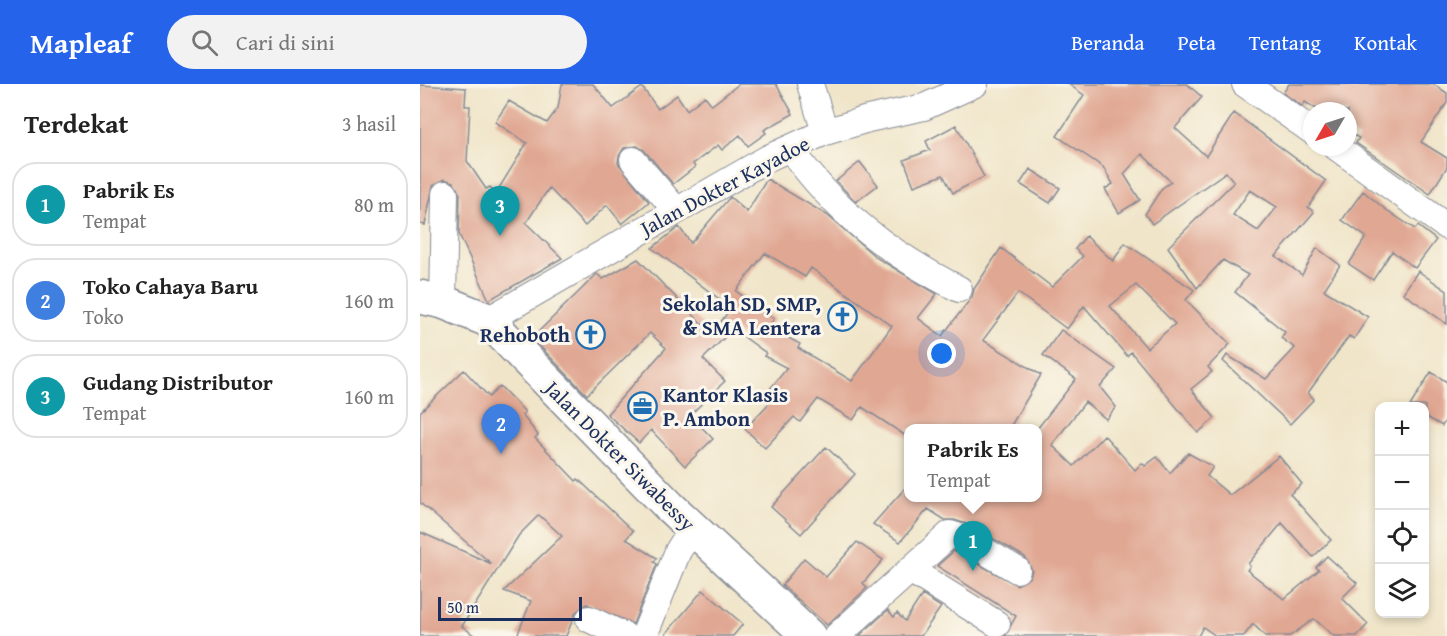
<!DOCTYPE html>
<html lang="id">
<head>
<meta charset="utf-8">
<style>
	body { margin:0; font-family:"Gentium Book Plus",serif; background:#f2f2f2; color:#222 }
	.controls { position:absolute; right:18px; bottom:18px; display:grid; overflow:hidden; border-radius:12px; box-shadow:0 3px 9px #0003 }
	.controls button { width:54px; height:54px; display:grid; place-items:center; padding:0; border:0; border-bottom:2px solid #e0e0e0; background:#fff; color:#222; font:30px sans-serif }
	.compass { position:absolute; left:883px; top:18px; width:54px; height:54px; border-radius:50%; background:#fff; box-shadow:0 3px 9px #0003; rotate:231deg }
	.scale { position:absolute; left:18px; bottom:15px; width:144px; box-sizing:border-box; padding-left:6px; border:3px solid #1b2f5e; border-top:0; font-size:16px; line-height:21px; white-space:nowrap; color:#1b2f5e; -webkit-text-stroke:4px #fbf7ec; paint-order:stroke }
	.you { position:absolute; left:522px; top:270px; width:21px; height:21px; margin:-15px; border:4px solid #fff; border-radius:50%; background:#1a73e8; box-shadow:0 0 0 9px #1a73e833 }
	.badge { display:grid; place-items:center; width:39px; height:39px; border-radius:50%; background:#2563eb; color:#fff; font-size:20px; font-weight:700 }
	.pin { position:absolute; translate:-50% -50px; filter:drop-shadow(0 2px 3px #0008) }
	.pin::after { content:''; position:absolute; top:32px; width:21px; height:18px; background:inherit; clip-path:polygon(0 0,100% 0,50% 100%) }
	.popup { position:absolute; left:484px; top:340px; width:138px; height:78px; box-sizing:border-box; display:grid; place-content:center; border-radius:12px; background:#fff; filter:drop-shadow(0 2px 4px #0005); font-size:20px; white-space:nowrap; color:#767676 }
	.popup b { font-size:22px; color:#222 }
	.popup::after { content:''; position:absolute; left:50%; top:100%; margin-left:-12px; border:12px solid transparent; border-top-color:#fff }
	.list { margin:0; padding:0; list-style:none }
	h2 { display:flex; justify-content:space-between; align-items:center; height:78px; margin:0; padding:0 24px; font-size:26px }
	h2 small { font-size:20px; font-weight:400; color:#767676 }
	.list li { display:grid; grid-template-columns:39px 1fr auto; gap:18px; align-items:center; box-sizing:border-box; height:84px; margin:0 12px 12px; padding:0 12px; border:2px solid #e0e0e0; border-radius:24px }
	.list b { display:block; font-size:22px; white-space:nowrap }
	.list p { margin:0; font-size:20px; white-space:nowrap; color:#767676 }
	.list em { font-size:20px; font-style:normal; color:#767676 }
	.icon { flex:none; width:33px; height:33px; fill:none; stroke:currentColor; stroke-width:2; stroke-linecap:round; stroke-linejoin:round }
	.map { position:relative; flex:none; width:1027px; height:552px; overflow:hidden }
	header { display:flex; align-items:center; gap:36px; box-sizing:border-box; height:84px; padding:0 30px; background:#2563eb; color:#fff }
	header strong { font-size:28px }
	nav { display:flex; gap:33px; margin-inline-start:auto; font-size:21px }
	.search { width:420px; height:54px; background:#f2f2f2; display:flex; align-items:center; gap:15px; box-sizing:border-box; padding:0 21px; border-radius:33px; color:#767676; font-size:22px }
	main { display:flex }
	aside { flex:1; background:#fff }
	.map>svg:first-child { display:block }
	.building { fill:#e0a793; fill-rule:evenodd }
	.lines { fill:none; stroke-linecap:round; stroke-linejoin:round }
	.minor-casing { stroke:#868a94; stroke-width:28 }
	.major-casing { stroke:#868a94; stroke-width:36 }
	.minor { stroke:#fff; stroke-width:26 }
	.major { stroke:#fff; stroke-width:33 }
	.labels { text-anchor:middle; stroke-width:6; stroke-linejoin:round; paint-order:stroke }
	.street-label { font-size:21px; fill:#1b2f5e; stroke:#fbf7ec }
	.poi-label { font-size:21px; font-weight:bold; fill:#1b2f5e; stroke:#fbf7ec; text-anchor:end }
</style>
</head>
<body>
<header>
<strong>Mapleaf</strong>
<div class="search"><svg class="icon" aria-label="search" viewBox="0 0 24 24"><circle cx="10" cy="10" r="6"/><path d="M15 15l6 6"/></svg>Cari di sini</div>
<nav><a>Beranda</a><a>Peta</a><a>Tentang</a><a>Kontak</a></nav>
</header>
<main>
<aside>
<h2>Terdekat<small>3 hasil</small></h2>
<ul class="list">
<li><span class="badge" style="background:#0f9aa8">1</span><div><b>Pabrik Es</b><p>Tempat</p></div><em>80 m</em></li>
<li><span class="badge" style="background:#3f7fe0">2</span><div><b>Toko Cahaya Baru</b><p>Toko</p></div><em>160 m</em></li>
<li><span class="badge" style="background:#0f9aa8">3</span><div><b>Gudang Distributor</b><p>Tempat</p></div><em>160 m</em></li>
</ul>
</aside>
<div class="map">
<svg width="1027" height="552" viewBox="0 0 1027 552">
	<rect width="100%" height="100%" fill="#fbf7ec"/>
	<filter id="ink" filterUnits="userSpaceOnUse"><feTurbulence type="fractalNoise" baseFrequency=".0167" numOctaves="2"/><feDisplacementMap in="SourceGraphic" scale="12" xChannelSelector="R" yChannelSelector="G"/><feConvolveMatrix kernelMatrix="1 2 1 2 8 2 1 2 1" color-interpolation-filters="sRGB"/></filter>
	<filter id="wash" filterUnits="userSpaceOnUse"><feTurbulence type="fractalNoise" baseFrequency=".008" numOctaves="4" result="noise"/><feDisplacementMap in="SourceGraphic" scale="24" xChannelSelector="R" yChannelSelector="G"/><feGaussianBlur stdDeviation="1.35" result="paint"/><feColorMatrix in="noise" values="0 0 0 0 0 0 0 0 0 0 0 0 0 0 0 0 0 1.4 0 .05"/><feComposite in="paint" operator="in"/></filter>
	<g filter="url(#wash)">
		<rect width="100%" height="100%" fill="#f0e5c9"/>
		<g id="blocks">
			<path class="building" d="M142,0H173L193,24L222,3L238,25L257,11L267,26L285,12L292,21L319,0H356L373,30L344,46L346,49L328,62L320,51L302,66L298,61L273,80L275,83L253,100L224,66L217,62L204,64L199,72L198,79L229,118L202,140L187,121L165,142L129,104L106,139L142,174L69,216L39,150L40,110L33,98L25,95L13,102L5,141L0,140V1L46,4L45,22H50L47,77L66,105L70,103L76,109L107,59L75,38L89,17L127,39L138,24Z
				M648,0H767L782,13L755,44L786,72L814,29L906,97L888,123L894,128L856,172L882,191L897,164L920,181L904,206L948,233L934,255L929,252L888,309L894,315L870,340L803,277L807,271L846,295L875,264L861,254L865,248L815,208L828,191L803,176L777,204L748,163L814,98L806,88L732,140L725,130L742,104L751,98L722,70L704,90L720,116L699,129L685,105L693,100L683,83L637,52L664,11ZM830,106L857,123L838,147L813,131Z
				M869,0H1013L1027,9V19L1001,58L1027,74V83L1010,110L936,59L939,54L928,48V27H900L885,18L882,22L863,9Z
				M536,41L564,93L533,109L523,91L494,102L484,76L510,66L506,57Z
				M440,78L458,101L436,118L416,97Z
				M610,85L640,104L630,119L600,100Z
				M347,95L407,131L457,174L517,210L498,234L522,252L552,213L554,205L581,164L632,203L663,172L655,165L666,152L693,177L705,159L774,206L766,216L810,260L788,283L792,288L771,305L795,334L778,349L711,268L707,272L664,222L647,245L598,209L563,256L621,291L589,345H489V354L442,323L433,336L398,315L380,338L374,333L345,364L325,345L352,316L346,310L367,284L344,272L346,269L313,245L283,275L305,297L270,331L293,355L265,382L231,346L219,359L187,330L246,264L230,249L167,311L112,254L177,190L183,195L218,175L292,250L311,224L232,164L259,143L271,159L310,113L327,128ZM345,169L385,193L391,184L472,242L432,297L378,264L380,260L348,243L354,235L316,207ZM716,201L755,240L727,264L690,222Z
				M943,107L965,125L995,145L998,142L1016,156L995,184L972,167L953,196L929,180L946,153L922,136Z
				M998,187L1027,207V240L983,209Z
				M641,246L696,285L680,303L696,323L686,335L665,318L632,361L654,382L684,351L715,386L722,379L725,382L737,373L750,389L768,369L793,383L787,392L810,411L859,372L882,400L870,410L911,456L893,473L862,439L828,480L830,482L827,486L864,515L899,486L896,483L907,472L937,499L922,514L948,540L937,552H914L894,535L870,552H845L833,540L824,552H796L783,543L778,552H585L596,532L517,482L534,467L597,501L610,493L612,486L605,473L550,441L534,436H525L508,425L480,458L453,440L489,400V414H618L617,345L656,295L623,271Z
				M44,286L69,313L80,302L105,328L102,331L118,351L115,354L156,397L158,395L213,447L206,455L237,474L234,478L237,480L213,540L167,520L156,528L146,552H97L111,517L84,507L142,452L119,431L99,451L42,542L55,552H0V448L72,480L0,419V328Z
				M1011,288L1027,298V334L1022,342L1005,332V322H990Z
				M406,363L435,390L381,450L351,423Z
				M437,458L463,476L443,499L447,504L407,541L362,501L384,474L406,493Z
				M283,506L323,540L313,552H244Z
				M502,511L521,523L501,552H439L468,526L474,533L477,529L485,537Z"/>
		</g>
	</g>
	<g filter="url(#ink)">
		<use href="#blocks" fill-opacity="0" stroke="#868a94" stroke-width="1.5"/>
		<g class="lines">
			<defs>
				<path id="minor" d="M390,0L405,48
					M825,0L892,47
					M916,63L1027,143
					M370,64C416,129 468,169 539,205
					M213,76L256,126
					M23,218L25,110
					M68,236L348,74L405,48L448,35L504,23L555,0
					M490,486L577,540
					M169,535L205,552
					M224,552L258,467L263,459L277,450
					M417,552L530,450L543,454L597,486"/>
				<path id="major" d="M0,213L23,218L68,236L250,423L389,552"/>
			</defs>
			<use href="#minor" class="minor-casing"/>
			<use href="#major" class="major-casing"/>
			<use href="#minor" class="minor"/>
			<use href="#major" class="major"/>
		</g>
	</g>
	<defs>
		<symbol id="church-ring" viewBox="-11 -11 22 22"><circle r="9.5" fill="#fbf7ec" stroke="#1f6fb2" stroke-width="1.5"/><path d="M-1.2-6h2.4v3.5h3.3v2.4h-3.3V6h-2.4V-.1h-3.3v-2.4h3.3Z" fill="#1f6fb2"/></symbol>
		<symbol id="office-ring" viewBox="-11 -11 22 22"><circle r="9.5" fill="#fbf7ec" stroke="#1f6fb2" stroke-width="1.5"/><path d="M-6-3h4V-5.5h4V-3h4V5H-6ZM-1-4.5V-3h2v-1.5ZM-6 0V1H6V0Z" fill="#1f6fb2"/></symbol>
	</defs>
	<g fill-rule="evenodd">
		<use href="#church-ring" x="406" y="216" width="33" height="33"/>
		<use href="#church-ring" x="154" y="234" width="33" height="33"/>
		<use href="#office-ring" x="206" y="306" width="33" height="33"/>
	</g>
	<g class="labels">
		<g class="street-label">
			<text transform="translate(305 102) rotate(-28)" y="7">Jalan Dokter Kayadoe</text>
			<text transform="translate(200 372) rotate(45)" y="7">Jalan Dokter Siwabessy</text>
		</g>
		<g class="poi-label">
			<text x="401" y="227">Sekolah SD, SMP,<tspan x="401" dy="24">&amp; SMA Lentera</tspan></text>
			<text x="150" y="258">Rehoboth</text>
			<text x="243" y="318" text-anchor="start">Kantor Klasis<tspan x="243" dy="24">P. Ambon</tspan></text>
		</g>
	</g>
</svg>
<div class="controls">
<button>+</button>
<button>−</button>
<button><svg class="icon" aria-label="locate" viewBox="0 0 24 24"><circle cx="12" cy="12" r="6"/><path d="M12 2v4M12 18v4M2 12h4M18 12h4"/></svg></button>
<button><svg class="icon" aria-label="layers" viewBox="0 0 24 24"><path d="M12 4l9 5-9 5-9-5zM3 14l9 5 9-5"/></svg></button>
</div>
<svg class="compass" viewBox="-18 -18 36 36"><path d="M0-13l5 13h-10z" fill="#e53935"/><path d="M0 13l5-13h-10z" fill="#767676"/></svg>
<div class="scale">50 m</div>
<div class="you"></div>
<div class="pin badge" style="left:553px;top:487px;background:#0f9aa8">1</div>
<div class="popup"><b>Pabrik Es</b>Tempat</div>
<div class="pin badge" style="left:81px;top:370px;background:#3f7fe0">2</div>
<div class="pin badge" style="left:80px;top:152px;background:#0f9aa8">3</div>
</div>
</main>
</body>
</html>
